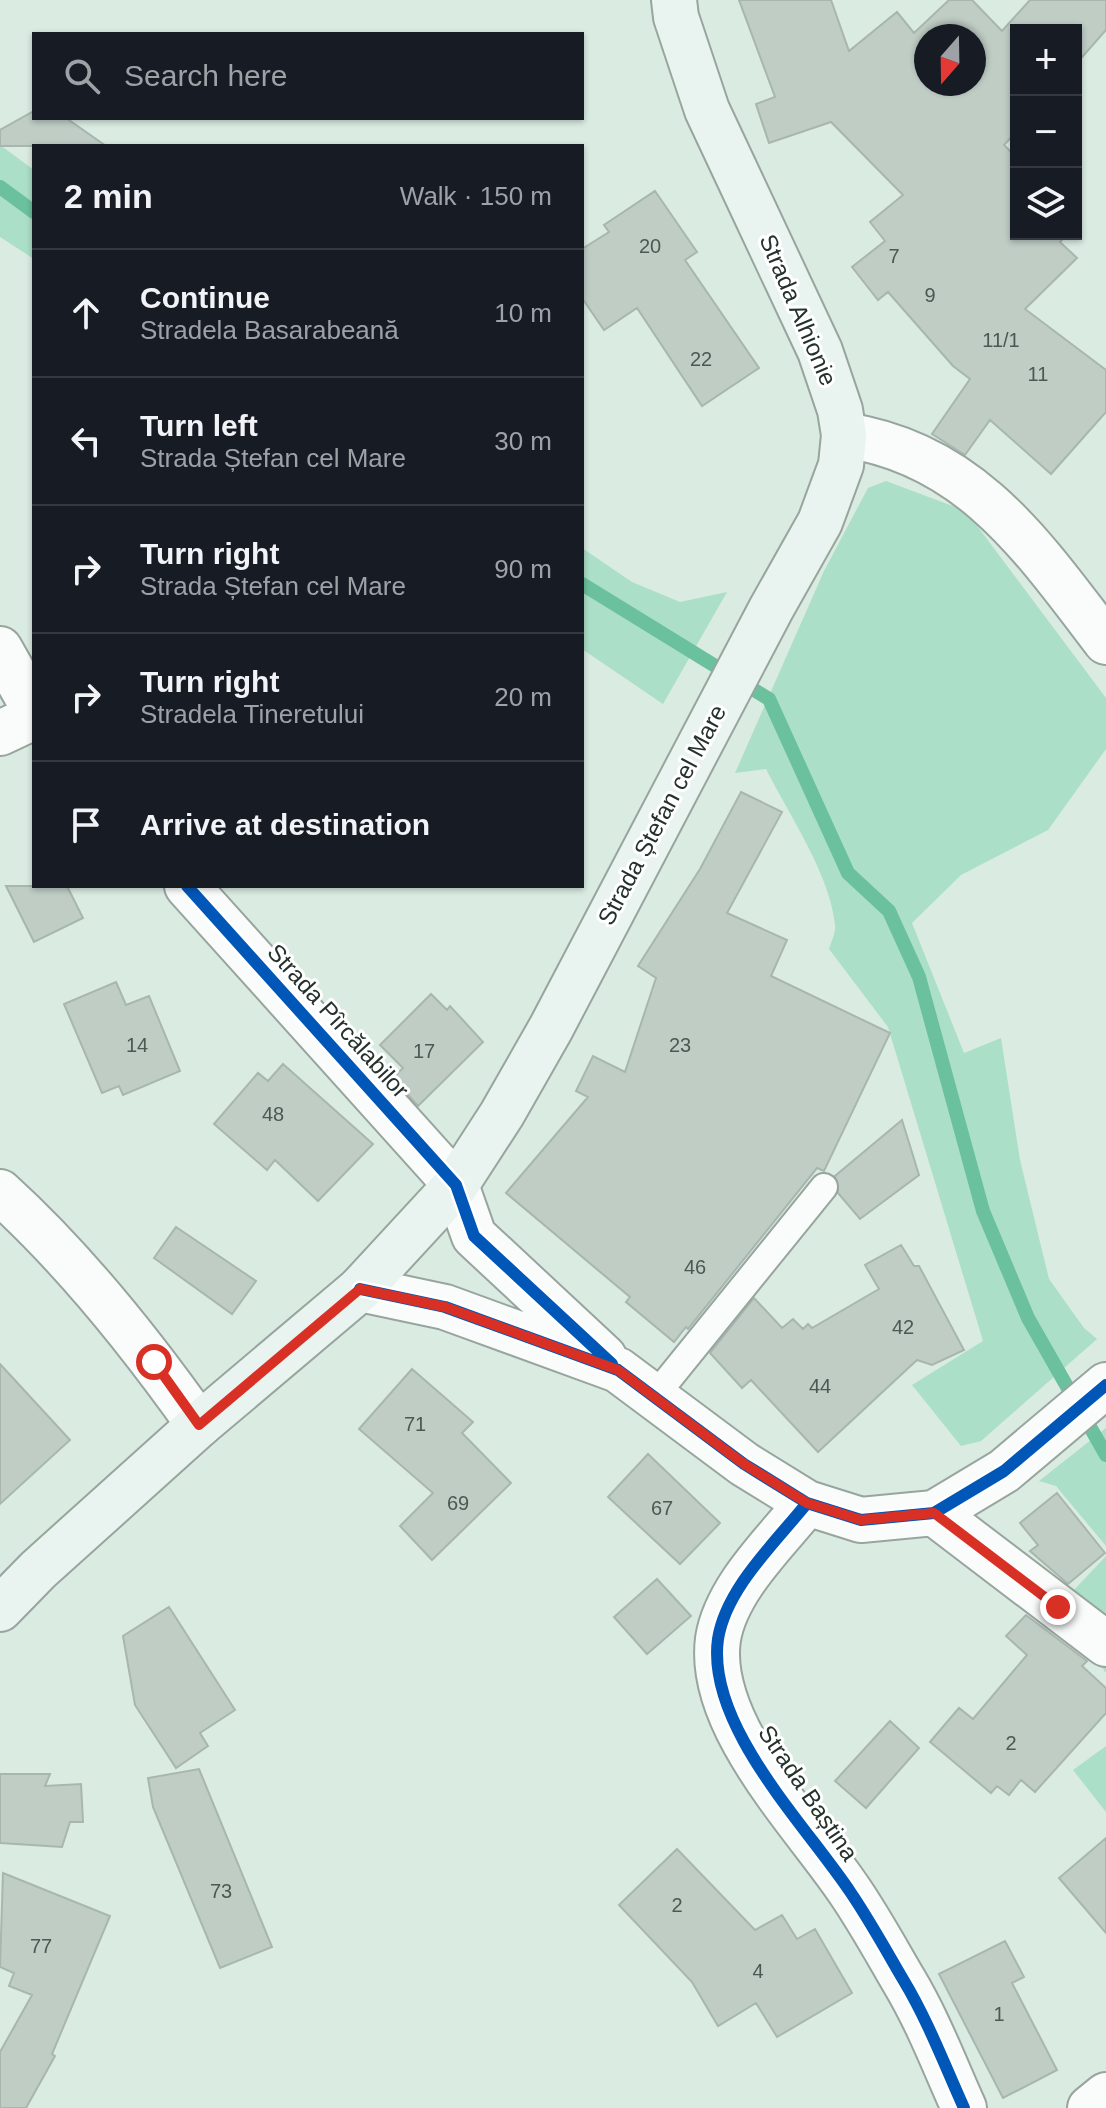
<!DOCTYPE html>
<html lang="en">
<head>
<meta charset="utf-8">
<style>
	body { margin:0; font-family:Helvetica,sans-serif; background:#242831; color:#f1f3f6 }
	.controls { position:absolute; right:24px; top:24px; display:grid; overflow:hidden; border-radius:0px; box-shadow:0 2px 6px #0004 }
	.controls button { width:72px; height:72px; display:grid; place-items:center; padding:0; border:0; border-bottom:2px solid #363941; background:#171b24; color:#f1f3f6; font:40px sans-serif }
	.compass { position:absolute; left:914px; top:24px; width:72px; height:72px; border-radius:50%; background:#171b24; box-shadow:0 2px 6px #0004; rotate:200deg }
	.stop { position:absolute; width:24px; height:24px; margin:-18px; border:6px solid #d93025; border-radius:50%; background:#fff }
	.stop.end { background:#d93025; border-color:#fff; box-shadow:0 2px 8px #0008 }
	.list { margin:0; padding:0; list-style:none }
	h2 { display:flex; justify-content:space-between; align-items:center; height:104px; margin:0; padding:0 32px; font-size:34px }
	h2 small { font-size:26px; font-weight:400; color:#9ea1a6 }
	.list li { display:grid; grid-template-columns:52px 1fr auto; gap:24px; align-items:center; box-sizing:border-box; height:128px; padding:0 32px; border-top:2px solid #363941 }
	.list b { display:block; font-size:30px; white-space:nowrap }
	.list p { margin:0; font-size:26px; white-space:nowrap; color:#9ea1a6 }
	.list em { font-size:26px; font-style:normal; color:#9ea1a6 }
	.icon { flex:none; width:44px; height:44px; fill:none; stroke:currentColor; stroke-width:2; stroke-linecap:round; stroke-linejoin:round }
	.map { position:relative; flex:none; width:1106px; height:2108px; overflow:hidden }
	.search { position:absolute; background:#171b24; box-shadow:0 2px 6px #0004; left:32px; top:32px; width:552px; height:88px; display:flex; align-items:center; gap:20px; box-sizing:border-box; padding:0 28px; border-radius:0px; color:#9ea1a6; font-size:30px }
	.panel { position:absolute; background:#171b24; box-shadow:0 2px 6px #0004; left:32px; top:144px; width:552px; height:744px; border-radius:0px }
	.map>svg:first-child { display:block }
	.green { fill:#acdfc7 }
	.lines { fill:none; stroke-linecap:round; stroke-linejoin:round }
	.stream { stroke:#6bc09d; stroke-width:14 }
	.building { fill:#bfcdc5; stroke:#a8b6ae; stroke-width:2; fill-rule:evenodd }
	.lane-casing { stroke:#97a59e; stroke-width:30 }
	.street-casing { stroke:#97a59e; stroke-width:48 }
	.secondary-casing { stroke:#97a59e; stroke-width:48 }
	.lane { stroke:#f9fcfb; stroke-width:26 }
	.street { stroke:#f9fcfb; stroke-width:44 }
	.secondary { stroke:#e9f3ef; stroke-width:44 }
	.cycleway-casing { stroke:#fff; stroke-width:17 }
	.cycleway { stroke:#0057b8; stroke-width:12 }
	.route { stroke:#d93025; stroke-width:10 }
	.labels { text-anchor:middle; stroke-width:6; stroke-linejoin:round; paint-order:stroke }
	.number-label { font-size:20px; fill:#4c5952 }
	.street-label { font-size:24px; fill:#25322c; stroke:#fff }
</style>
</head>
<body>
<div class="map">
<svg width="1106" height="2108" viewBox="0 0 1106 2108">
	<rect width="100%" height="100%" fill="#daebe2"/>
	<path class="green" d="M0,145L34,170V259L0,237Z
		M886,481L966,511L1106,698V749L1048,830L961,875L912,923L964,1053L1001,1038L1020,1160L1049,1279L1084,1328L1097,1339L981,1441L961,1446L912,1385L983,1341L888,1027L829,949C831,941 836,933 835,925C830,874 789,815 766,769L735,773L824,571L868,488Z
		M582,548L632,582L680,602L727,592L663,704L582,649Z
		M1106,1428V1546L1056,1486L1039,1481Z
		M1106,1556V1673L1058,1607Z
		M1106,1746V1812L1073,1770Z"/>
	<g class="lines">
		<path class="stream" d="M0,187L34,212
			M582,584L769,699L848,873L889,911L919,977L983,1211L1028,1318L1106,1455"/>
	</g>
	<path class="building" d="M739,0H831L849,51L897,12L914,33L949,0H972L1002,31L1030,0H1106V30L1076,64V30H1016V132L1004,145L1016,157V234H1067L1060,242L1077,258L1025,309L1106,370V412L1051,474L990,420L965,455L932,434L970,379L953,366L888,292L878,300L852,267L885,241L870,222L903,195L831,122L769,143L756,104L775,97ZM926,36H974V84H926Z
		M34,111V118H66L106,146H0V130Z
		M655,191L697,252L685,260L759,368L702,406L637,308L604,330L582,298V249L609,232L604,225Z
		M741,792L782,812L727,913L787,940L771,976L890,1033L824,1171L817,1168L688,1329L686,1327L674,1342L626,1302L630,1297L506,1193L588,1097L576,1091L593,1056L625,1072L656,978L638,966L700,869Z
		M6,886H67L83,918L34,942Z
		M116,982L126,1005L149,996L180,1071L123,1095L119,1086L102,1093L64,1004Z
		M431,994L447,1010L450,1006L483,1042L418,1106L393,1078L403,1068L380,1045Z
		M283,1064L373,1144L318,1201L275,1160L267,1170L214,1124L258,1073L268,1081Z
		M902,1120L919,1175L860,1219L838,1193L835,1176Z
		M176,1227L256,1281L232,1314L154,1258Z
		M901,1245L914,1266H919L964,1350L932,1365L917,1360L818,1452L751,1380L742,1388L710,1353L754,1298L782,1328L793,1319L803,1329L808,1324L812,1328L879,1289L865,1265Z
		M0,1364L70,1440L0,1504Z
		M412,1369L473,1422L462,1433L511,1483L432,1560L400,1526L433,1493L359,1429Z
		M648,1454L720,1523L680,1564L608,1497Z
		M1057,1493L1105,1553L1068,1584L1030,1551L1038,1545L1020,1523Z
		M657,1579L691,1616L647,1654L614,1617Z
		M169,1607L235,1710L200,1733L208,1746L176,1768L135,1705L123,1636Z
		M1026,1615L1087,1661L1082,1666L1106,1688V1713L1035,1792L1021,1780L1009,1795L997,1786L991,1793L930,1742L959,1708L973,1719L1027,1655L1006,1636Z
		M890,1721L919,1748L866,1808L835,1781Z
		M199,1769L272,1947L220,1968L153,1807L148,1778Z
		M0,1774H50L45,1786L81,1784L83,1822H70L62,1847L0,1843Z
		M1106,1838V1933L1059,1878Z
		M677,1849L755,1930L782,1915L797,1939L815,1929L852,1993L777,2037L756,2003L718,2026L692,1982L619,1905Z
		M3,1873L110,1916L52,2054L55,2056L26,2108H0V2052L32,1995L9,1986L14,1973L0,1967Z
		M1005,1941L1024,1977L1012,1983L1057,2070L1003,2098L939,1974Z"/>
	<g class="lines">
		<defs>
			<path id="lane" d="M654,1397L824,1187"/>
			<path id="street" d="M844,435C971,453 1034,548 1106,642
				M0,649L34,709
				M0,733L34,717
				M187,886L456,1185L474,1236L604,1357
				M0,1192C75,1260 141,1343 199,1425
				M360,1289L445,1307L618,1370L744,1464L807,1503L861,1520L934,1513L1004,1471L1106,1385
				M807,1503C776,1542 726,1588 718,1639C706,1726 806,1825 851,1893C870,1921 887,1952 904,1981C928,2021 945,2066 964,2108
				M934,1513L1106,1644
				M1090,2108L1106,2095"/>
			<path id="secondary" d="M0,1609L38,1570L199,1425L360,1289L456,1185L502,1114L551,1028L771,609L820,522L841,465L844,435L840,410L820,351L707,110L676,17L674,0"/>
		</defs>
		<use href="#lane" class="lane-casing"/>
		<use href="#street" class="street-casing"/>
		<use href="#secondary" class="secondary-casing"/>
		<use href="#lane" class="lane"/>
		<use href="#street" class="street"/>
		<use href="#secondary" class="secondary"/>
		<defs>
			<path id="cycleway" d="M187,886L456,1185L474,1236L612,1364
				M360,1289L445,1307L618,1370L744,1464L807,1503L861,1520L934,1513L1004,1471L1106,1385
				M807,1503C776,1542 726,1588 718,1639C706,1726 806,1825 851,1893C870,1921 887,1952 904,1981C928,2021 945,2066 964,2108"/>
		</defs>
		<use href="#cycleway" class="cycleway-casing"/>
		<use href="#cycleway" class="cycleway"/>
	</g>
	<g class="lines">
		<path class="route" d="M154,1362L199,1425L360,1289L445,1307L618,1370L744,1464L807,1503L861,1520L934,1513L1058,1607"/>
	</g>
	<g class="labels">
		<g class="number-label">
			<text x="650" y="253">20</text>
			<text x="894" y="263">7</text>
			<text x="930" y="302">9</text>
			<text x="1001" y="347">11/1</text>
			<text x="701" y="366">22</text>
			<text x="1038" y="381">11</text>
			<text x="137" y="1052">14</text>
			<text x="680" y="1052">23</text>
			<text x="424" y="1058">17</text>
			<text x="273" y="1121">48</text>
			<text x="695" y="1274">46</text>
			<text x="903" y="1334">42</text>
			<text x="820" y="1393">44</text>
			<text x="415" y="1431">71</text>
			<text x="458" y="1510">69</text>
			<text x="662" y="1515">67</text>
			<text x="1011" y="1750">2</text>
			<text x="221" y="1898">73</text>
			<text x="677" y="1912">2</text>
			<text x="41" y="1953">77</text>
			<text x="758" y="1978">4</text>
			<text x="999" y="2021">1</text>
		</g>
		<g class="street-label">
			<text transform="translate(798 310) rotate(67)" y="8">Strada Alhionie</text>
			<text transform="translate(662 815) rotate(-62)" y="8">Strada Ștefan cel Mare</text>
			<text transform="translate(338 1021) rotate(48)" y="8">Strada Pîrcălabilor</text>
			<text transform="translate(808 1793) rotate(56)" y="8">Strada Baștina</text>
		</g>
	</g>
</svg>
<div class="controls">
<button>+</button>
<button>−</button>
<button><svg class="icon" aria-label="layers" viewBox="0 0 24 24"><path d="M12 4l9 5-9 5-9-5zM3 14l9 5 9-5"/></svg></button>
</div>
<svg class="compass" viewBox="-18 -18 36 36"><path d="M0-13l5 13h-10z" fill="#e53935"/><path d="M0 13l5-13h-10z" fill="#9ea1a6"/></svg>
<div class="stop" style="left:154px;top:1362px"></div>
<div class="stop end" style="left:1058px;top:1607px"></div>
<div class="search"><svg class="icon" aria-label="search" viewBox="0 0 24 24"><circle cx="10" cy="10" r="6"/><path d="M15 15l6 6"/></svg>Search here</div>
<section class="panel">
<h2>2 min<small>Walk · 150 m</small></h2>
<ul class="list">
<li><svg class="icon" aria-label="ahead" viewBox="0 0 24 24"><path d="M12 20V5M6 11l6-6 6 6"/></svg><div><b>Continue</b><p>Stradela Basarabeană</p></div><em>10 m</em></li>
<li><svg class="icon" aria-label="left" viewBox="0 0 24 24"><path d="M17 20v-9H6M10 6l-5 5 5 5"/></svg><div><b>Turn left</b><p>Strada Ștefan cel Mare</p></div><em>30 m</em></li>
<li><svg class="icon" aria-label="right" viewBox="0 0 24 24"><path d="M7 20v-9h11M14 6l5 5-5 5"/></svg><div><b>Turn right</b><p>Strada Ștefan cel Mare</p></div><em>90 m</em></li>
<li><svg class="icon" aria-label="right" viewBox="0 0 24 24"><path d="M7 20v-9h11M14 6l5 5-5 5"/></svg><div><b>Turn right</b><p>Stradela Tineretului</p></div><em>20 m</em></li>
<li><svg class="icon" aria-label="arrive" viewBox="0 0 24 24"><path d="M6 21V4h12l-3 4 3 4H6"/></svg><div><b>Arrive at destination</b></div></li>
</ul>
</section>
</div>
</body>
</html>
